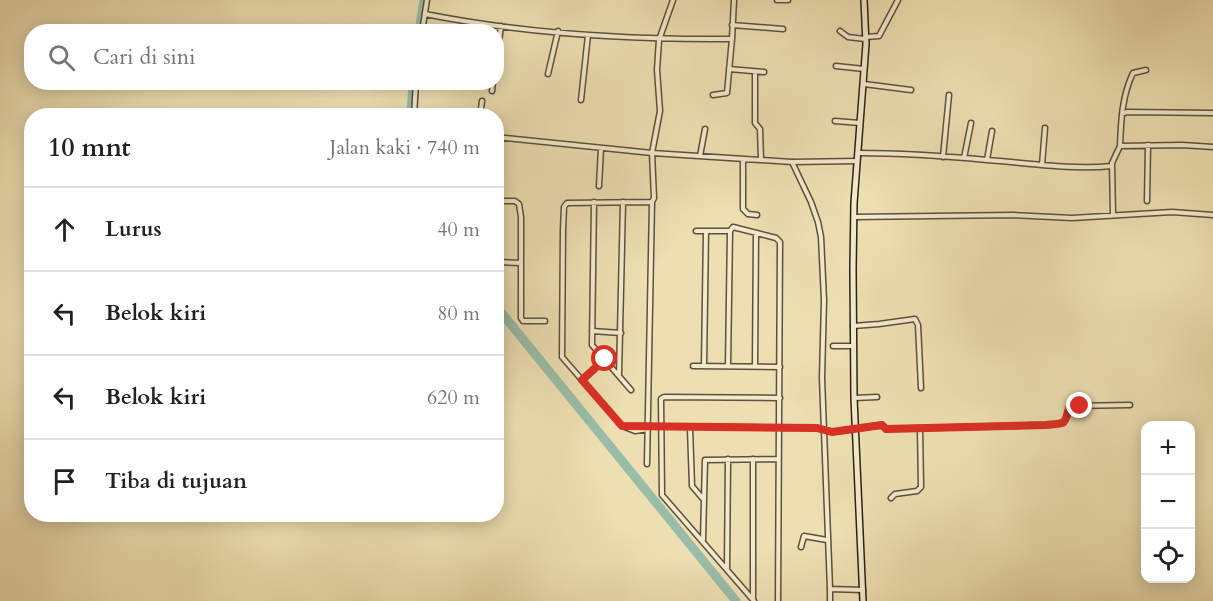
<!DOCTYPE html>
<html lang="id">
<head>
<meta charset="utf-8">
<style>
	body { margin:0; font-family:Cardo,serif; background:#f6f6f6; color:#202124 }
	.controls { position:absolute; right:18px; bottom:18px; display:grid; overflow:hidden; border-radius:12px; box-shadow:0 3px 15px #0003 }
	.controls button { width:54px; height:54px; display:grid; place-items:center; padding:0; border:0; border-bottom:2px solid #e0e0e0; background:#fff; color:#202124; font:30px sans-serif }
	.stop { position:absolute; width:18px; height:18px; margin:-14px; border:4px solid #d93025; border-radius:50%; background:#fff }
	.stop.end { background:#d93025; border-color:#fff; box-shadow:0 2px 6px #0008 }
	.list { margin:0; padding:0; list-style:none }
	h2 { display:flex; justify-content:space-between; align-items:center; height:78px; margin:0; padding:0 24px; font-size:26px }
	h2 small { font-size:20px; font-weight:400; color:#757577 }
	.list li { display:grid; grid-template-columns:39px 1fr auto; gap:18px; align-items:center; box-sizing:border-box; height:84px; padding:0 24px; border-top:2px solid #e0e0e0 }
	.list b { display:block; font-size:22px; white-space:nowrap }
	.list em { font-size:20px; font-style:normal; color:#757577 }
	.icon { flex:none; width:33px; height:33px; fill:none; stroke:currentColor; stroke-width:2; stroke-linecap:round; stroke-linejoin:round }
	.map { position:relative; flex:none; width:1213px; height:601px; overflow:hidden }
	.search { position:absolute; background:#fff; box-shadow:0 3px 15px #0003; left:24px; top:24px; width:480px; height:66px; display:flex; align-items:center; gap:15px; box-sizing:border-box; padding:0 21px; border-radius:24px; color:#757577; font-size:22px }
	.panel { position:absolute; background:#fff; box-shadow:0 3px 15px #0003; left:24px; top:108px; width:480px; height:414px; border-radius:24px }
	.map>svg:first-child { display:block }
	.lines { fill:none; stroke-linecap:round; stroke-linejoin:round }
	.river { stroke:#9abda9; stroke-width:9 }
	.street-casing { stroke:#5d503e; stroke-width:7 }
	.secondary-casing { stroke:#2d2117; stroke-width:8 }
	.street { stroke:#f3eacc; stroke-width:4 }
	.secondary { stroke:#f3eacc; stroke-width:5 }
	.route { stroke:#d93025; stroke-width:8 }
</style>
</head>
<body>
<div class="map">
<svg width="1213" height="601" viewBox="0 0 1213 601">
	<rect width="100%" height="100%" fill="#eddfb1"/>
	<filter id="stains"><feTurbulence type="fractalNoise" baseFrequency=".00333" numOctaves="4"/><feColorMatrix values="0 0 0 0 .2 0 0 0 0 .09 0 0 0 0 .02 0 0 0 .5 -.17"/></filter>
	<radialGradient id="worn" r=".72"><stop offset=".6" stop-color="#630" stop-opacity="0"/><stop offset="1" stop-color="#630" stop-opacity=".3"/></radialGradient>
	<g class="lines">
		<path class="river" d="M419,32L424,0
			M411,116L413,82
			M496,306L736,601"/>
		<defs>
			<path id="street" d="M777,0H788
				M425,14C526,34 629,40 732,39L734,0
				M732,25L783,29
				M840,31L848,37L865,39
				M422,32L427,0
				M866,37L879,36L898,0
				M496,65L501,26
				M836,66L864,69
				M729,69L764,72
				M755,72V123L760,129L761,160
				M548,74L558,31
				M864,84L911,90
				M492,91L493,82
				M713,95L727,93L732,39
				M581,100L588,35
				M1122,114L1127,112L1213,113
				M414,116L416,82
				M480,116L482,101
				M835,121L860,123
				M496,137L652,153L792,162L857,161
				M1120,146C1121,120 1122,96 1133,73L1146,70
				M496,152L499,137
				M859,153C902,153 945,156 987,160C1029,163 1070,170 1112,166
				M700,156L705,129
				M943,157L949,95
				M964,158L971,123
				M743,159V209L748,214L757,215
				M987,160L992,131
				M792,162L811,202L818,222L821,237L824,300L822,378L830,589L863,590
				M1042,165L1045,128
				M599,186L601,148
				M496,201H515L519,204L521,217V318L523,321H545
				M1147,201L1148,145
				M594,202L592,345L631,390
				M1113,215L1112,163L1120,146L1182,145L1213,147
				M854,217L1013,215L1072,218L1172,212L1213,215
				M696,231H730L733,227L776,238L780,242L778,601
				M496,256L498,262L521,263
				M853,326L879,324L915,319L918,325L921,388
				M592,331L621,333
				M833,346H853
				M693,366L780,367
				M704,366L706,231
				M728,366L730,231
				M755,366L756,233
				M619,375L623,202
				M582,380L605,359
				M854,398L877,397
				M622,426L817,428L832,432L882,425L886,429L1046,425C1068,423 1063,425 1070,406L1130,405
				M690,428L692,486L704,500
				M648,429L635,431L622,426L562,357L563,230L564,207L567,203L652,202
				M647,464L652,202L654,198L652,153L660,111L657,70L659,40L673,0
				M891,498L895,494L917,491L921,487L920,429
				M703,540L705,460L778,459
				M801,547L804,536L827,540
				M727,569L728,459
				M830,589V601
				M753,599V459
				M754,601L662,495L661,399L664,397L780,398"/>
			<path id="secondary" d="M863,601L854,398L853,269L854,203L866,44L864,0"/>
		</defs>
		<use href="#street" class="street-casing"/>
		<use href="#secondary" class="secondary-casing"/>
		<use href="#street" class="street"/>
		<use href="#secondary" class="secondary"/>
	</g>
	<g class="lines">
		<path class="route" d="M605,359L582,380L622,426L817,428L832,432L882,425L886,429L1046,425C1069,423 1063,425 1070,406H1080"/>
	</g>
	<rect width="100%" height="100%" filter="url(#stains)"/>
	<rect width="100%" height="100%" fill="url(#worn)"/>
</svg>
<div class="controls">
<button>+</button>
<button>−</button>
<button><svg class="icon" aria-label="locate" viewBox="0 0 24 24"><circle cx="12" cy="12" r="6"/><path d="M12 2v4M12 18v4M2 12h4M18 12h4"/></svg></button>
</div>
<div class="stop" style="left:605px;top:359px"></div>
<div class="stop end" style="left:1080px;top:406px"></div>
<div class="search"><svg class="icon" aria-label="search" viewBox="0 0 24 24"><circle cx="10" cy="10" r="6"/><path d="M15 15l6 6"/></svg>Cari di sini</div>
<section class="panel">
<h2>10 mnt<small>Jalan kaki · 740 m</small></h2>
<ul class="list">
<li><svg class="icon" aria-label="ahead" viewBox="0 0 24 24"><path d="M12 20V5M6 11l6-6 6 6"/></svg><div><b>Lurus</b></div><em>40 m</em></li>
<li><svg class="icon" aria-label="left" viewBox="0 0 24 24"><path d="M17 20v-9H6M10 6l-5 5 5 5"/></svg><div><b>Belok kiri</b></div><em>80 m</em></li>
<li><svg class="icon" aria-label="left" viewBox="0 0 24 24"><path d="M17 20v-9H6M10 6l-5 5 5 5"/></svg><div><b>Belok kiri</b></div><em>620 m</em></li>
<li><svg class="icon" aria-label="arrive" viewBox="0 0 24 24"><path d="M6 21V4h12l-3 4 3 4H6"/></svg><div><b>Tiba di tujuan</b></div></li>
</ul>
</section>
</div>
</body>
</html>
